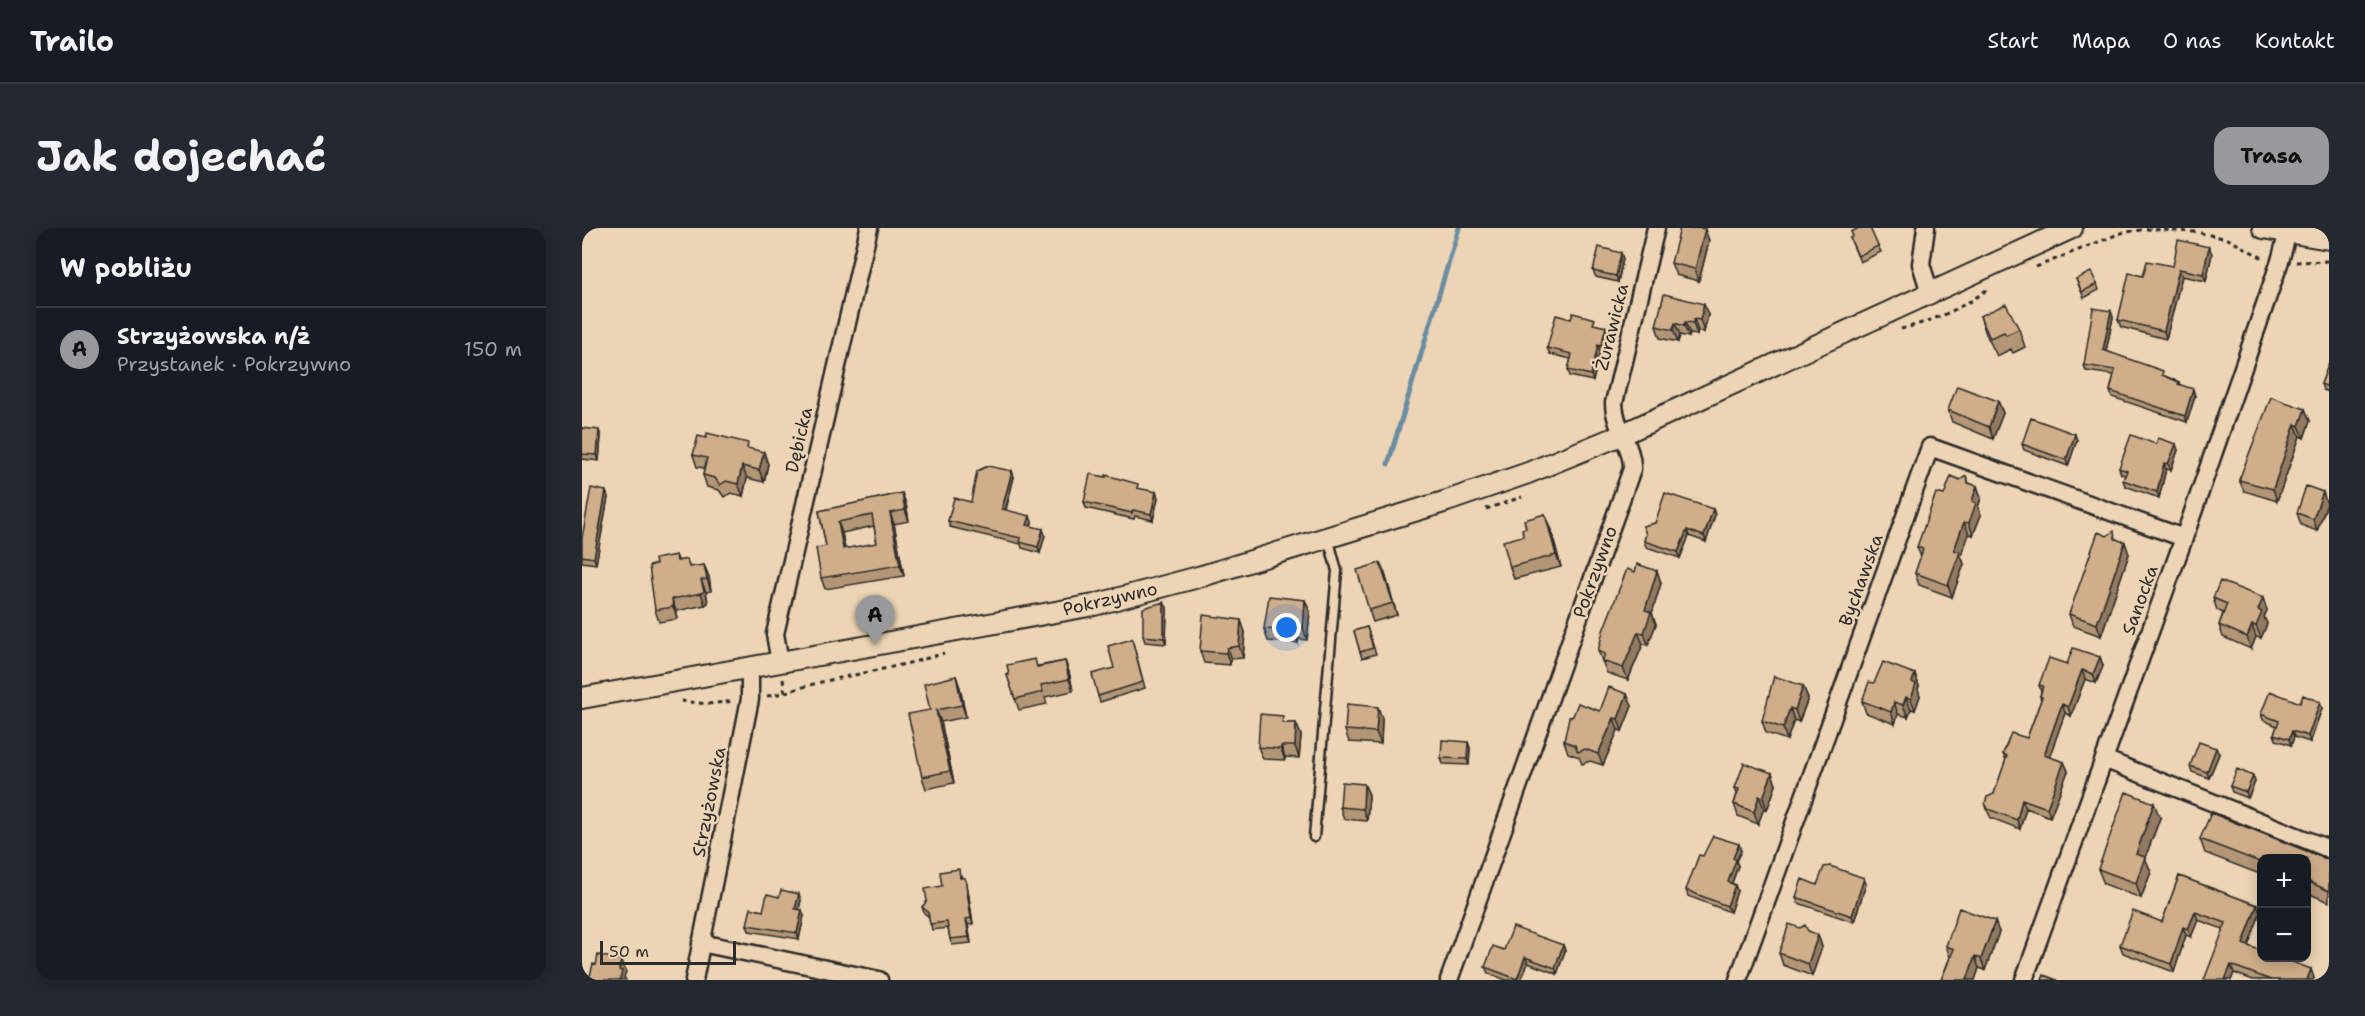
<!DOCTYPE html>
<html lang="pl">
<head>
<meta charset="utf-8">
<style>
	body { margin:0; font-family:"Shantell Sans",sans-serif; background:#242831; color:#f1f3f6 }
	.controls { position:absolute; right:18px; bottom:18px; display:grid; overflow:hidden; border-radius:12px; box-shadow:0 3px 15px #0003 }
	.controls button { width:54px; height:54px; display:grid; place-items:center; padding:0; border:0; border-bottom:2px solid #363941; background:#171b24; color:#f1f3f6; font:30px sans-serif }
	.scale { position:absolute; left:18px; bottom:15px; width:136px; box-sizing:border-box; padding-left:6px; border:3px solid #2b2b2b; border-top:0; font-size:16px; line-height:21px; white-space:nowrap; color:#2b2b2b; -webkit-text-stroke:4px #edd4b4; paint-order:stroke }
	.you { position:absolute; left:705px; top:400px; width:21px; height:21px; margin:-15px; border:4px solid #fff; border-radius:50%; background:#1a73e8; box-shadow:0 0 0 9px #1a73e833 }
	.badge { display:grid; place-items:center; width:39px; height:39px; border-radius:50%; background:#98999b; color:#111; font-size:20px; font-weight:700 }
	.pin { position:absolute; translate:-50% -50px; filter:drop-shadow(0 2px 3px #0008) }
	.pin::after { content:''; position:absolute; top:32px; width:21px; height:18px; background:inherit; clip-path:polygon(0 0,100% 0,50% 100%) }
	.list { margin:0; padding:0; list-style:none }
	h2 { display:flex; justify-content:space-between; align-items:center; height:78px; margin:0; padding:0 24px; font-size:26px }
	h2 small { font-size:20px; font-weight:400; color:#9ea1a6 }
	.list li { display:grid; grid-template-columns:39px 1fr auto; gap:18px; align-items:center; box-sizing:border-box; height:84px; padding:0 24px; border-top:2px solid #363941 }
	.list b { display:block; font-size:22px; white-space:nowrap }
	.list p { margin:0; font-size:20px; white-space:nowrap; color:#9ea1a6 }
	.list em { font-size:20px; font-style:normal; color:#9ea1a6 }
	.map { position:relative; flex:none; width:1747px; height:752px; overflow:hidden; border-radius:18px }
	header { display:flex; align-items:center; gap:36px; box-sizing:border-box; height:84px; padding:0 30px; background:#171b24; border-bottom:2px solid #363941 }
	header strong { font-size:28px }
	nav { display:flex; gap:33px; margin-inline-start:auto; font-size:21px }
	.intro { display:flex; align-items:center; justify-content:space-between; box-sizing:border-box; height:144px; padding:0 36px }
	h1 { margin:0; font-size:42px }
	.button { padding:15px 27px; border-radius:18px; background:#98999b; color:#111; font-size:21px; font-weight:700 }
	main { display:flex; gap:36px; padding:0 36px }
	aside { flex:1; background:#171b24; border-radius:18px; box-shadow:0 3px 15px #0003 }
	.map>svg:first-child { display:block }
	.lines { fill:none; stroke-linecap:round; stroke-linejoin:round }
	.stream { stroke:#6a8da3; stroke-width:5 }
	.service-casing { stroke:#2b2b2b; stroke-width:13 }
	.minor-casing { stroke:#2b2b2b; stroke-width:21 }
	.tertiary-casing { stroke:#2b2b2b; stroke-width:24 }
	.path { stroke:#2b2b2b; stroke-width:3; stroke-dasharray:4.5 4.5; stroke-linecap:butt }
	.service { stroke:#edd4b4; stroke-width:8 }
	.minor { stroke:#edd4b4; stroke-width:16 }
	.tertiary { stroke:#edd4b4; stroke-width:20 }
	.wall { fill:#b39676; stroke:#2b2b2b; stroke-width:1.5; fill-rule:evenodd }
	.shaded-wall { fill:#927a60; stroke:#2b2b2b; stroke-width:1.5 }
	.building { fill:#d0ae89; stroke:#2b2b2b; stroke-width:1.5; fill-rule:evenodd }
	.labels { text-anchor:middle; stroke-width:5; stroke-linejoin:round; paint-order:stroke }
	.street-label { font-size:18px; fill:#2b2b2b; stroke:#edd4b4 }
</style>
</head>
<body>
<header>
<strong>Trailo</strong>
<nav><a>Start</a><a>Mapa</a><a>O nas</a><a>Kontakt</a></nav>
</header>
<div class="intro"><h1>Jak dojechać</h1><a class="button">Trasa</a></div>
<main>
<aside>
<h2>W pobliżu<small></small></h2>
<ul class="list">
<li><span class="badge">A</span><div><b>Strzyżowska n/ż</b><p>Przystanek · Pokrzywno</p></div><em>150 m</em></li>
</ul>
</aside>
<div class="map">
<svg width="1747" height="752" viewBox="0 0 1747 752">
	<rect width="100%" height="100%" fill="#edd4b4"/>
	<filter id="ink" filterUnits="userSpaceOnUse"><feTurbulence type="fractalNoise" baseFrequency=".0167" numOctaves="2"/><feDisplacementMap in="SourceGraphic" scale="12" xChannelSelector="R" yChannelSelector="G"/><feConvolveMatrix kernelMatrix="1 2 1 2 8 2 1 2 1" color-interpolation-filters="sRGB"/></filter>
	<g filter="url(#ink)">
		<g class="lines">
			<path class="stream" d="M806,236L877,0"/>
			<defs>
				<path id="service" d="M732,609L755,343L746,309"/>
				<path id="minor" d="M1344,0L1339,36L1348,65
					M198,434L193,406L287,0
					M1522,531L1747,621
					M119,715L297,752
					M112,752L168,471V439
					M867,752L1050,241C1051,218 1032,199 1032,175L1074,0
					M1156,752L1348,219L1602,310
					M1442,752L1602,310L1698,33L1706,4"/>
				<path id="tertiary" d="M1681,0L1747,11
					M0,470L512,377L620,348L865,273L946,245L1039,207L1490,0"/>
			</defs>
			<use href="#service" class="service-casing"/>
			<use href="#minor" class="minor-casing"/>
			<use href="#tertiary" class="tertiary-casing"/>
			<path class="path" d="M1714,34L1747,33
				M1454,39L1539,5L1564,1L1614,4L1646,11L1681,30
				M1319,101C1351,93 1382,80 1407,60
				M904,281L940,269
				M201,451L203,465
				M185,468C206,465 224,457 244,453C284,444 323,438 362,425
				M99,473L126,476L152,473"/>
			<use href="#service" class="service"/>
			<use href="#minor" class="minor"/>
			<use href="#tertiary" class="tertiary"/>
		</g>
		<path class="wall" d="M1123,1L1127,13L1117,53L1094,47L1089,35Z
			M1268,10L1296,18L1299,24L1278,34Z
			M1627,19L1630,26L1624,53L1600,48L1584,111L1539,99L1536,92L1561,48L1591,38Z
			M1039,25L1041,31L1036,54L1014,49L1011,43Z
			M1494,51L1515,56L1517,62L1502,70Z
			M1126,87L1122,104L1116,103L1115,107L1108,106L1107,109L1098,107L1096,114L1078,110L1074,98Z
			M1398,88L1437,101L1443,119L1431,125L1429,121L1415,128L1404,106Z
			M1531,89L1524,123L1597,154L1598,157L1613,168L1605,194L1530,169L1528,163L1532,147L1504,143L1502,137Z
			M1015,97L1024,99L1026,105L1022,124L1018,123L1011,153L988,148L986,142L989,131L968,126L965,120Z
			M1747,135V164L1741,162L1739,156Z
			M1416,173L1421,185L1411,211L1370,194L1366,182Z
			M1723,181L1728,193L1722,210L1718,208L1695,273L1662,263L1657,252Z
			M0,200L19,208L17,233L0,231Z
			M1495,212L1486,238L1442,222L1440,216Z
			M1574,216L1596,222L1589,242L1584,241L1577,270L1543,258L1541,252L1543,247L1539,246L1537,240Z
			M168,221L186,236L182,254L165,250L161,268L149,265L142,269L137,262L125,259L121,247L123,240L115,239L111,227Z
			M430,243L432,249L424,282L450,294L449,298L463,307L458,325L440,320L439,316L368,299L366,293L389,274Z
			M1384,248L1387,255L1395,258L1399,270L1396,279L1399,287L1391,307L1387,306L1379,328L1382,336L1370,369L1337,357L1333,345L1339,329L1335,319L1362,267L1378,252Z
			M558,261L574,264L576,270L571,292L553,288L552,291L504,280L502,274Z
			M320,265L324,276L327,293L312,296L322,348L243,361L239,350L244,318L237,283ZM292,298L295,315L263,321L260,305Z
			M26,269L14,336L0,334V310Z
			M1745,276L1735,303L1719,297L1715,285Z
			M1131,281L1133,287L1124,314L1107,308L1098,330L1064,319L1062,313L1064,306L1061,298Z
			M963,286L968,298L979,339L932,351L928,339L941,308L944,300Z
			M1535,311L1547,326L1519,408L1491,398L1487,386Z
			M94,327L96,332L109,339L122,337L127,349L129,363L124,364L126,375L123,377L94,383L96,391L77,394L73,382L74,336Z
			M1075,343L1079,355L1070,385L1074,396L1066,417L1061,416L1046,452L1025,445L1016,423L1053,344Z
			M803,346L815,387L791,394L787,382Z
			M1631,370L1685,382L1682,389L1685,396L1679,410L1674,409L1669,421L1641,409L1637,397L1641,385L1635,382Z
			M723,372L728,384L725,412L717,411L716,415L686,413L682,401Z
			M585,380L584,416L563,414L561,408Z
			M785,399L794,426L780,430L772,403Z
			M663,404L661,430L649,431L648,437L622,435L618,423Z
			M550,411L563,460L518,474L516,468Z
			M1518,429L1521,438L1514,455L1503,451L1489,488L1483,485L1467,529L1482,534L1486,543L1468,589L1444,580L1438,601L1409,590L1406,584L1403,575L1412,566L1424,532L1421,526L1445,510L1459,472L1458,468L1459,463L1457,457L1485,436Z
			M483,433L487,444L491,463L463,469L465,476L437,482L425,447L456,438Z
			M1333,446L1337,458L1336,461L1338,468L1333,482L1329,481L1326,489L1316,486L1313,496L1284,485L1280,473L1292,455Z
			M374,448L378,460L384,489L359,494L372,555L344,561L340,549L348,482Z
			M1221,458L1226,470L1217,494L1212,492L1205,512L1184,505L1180,493Z
			M1718,475L1740,480L1728,514L1712,509L1709,517L1694,512L1692,506L1695,498L1681,492L1679,486Z
			M1050,478L1040,503L1036,502L1021,537L1008,533L1000,536L997,529L986,525L982,513L1018,483Z
			M800,490L799,516L767,514L763,502Z
			M703,495H714L719,507L717,530L703,529V532L681,531L676,519Z
			M886,514L888,520L887,537L861,536L859,530Z
			M1637,526L1627,550L1610,544L1608,538Z
			M1190,545L1194,557L1185,582L1182,580L1176,596L1156,588L1152,576L1155,566L1153,560Z
			M1671,548L1673,554L1666,570L1650,564L1648,558Z
			M782,556L787,567L785,593L762,591L758,579Z
			M1578,590L1563,630L1569,644L1559,670L1522,656L1516,641Z
			M1618,611L1747,632V674L1725,665V630H1680V647L1623,625Z
			M1159,623L1154,633L1156,638L1150,655L1153,657L1155,663L1148,684L1106,668L1104,662L1121,628Z
			M379,647L380,650L385,656L391,696L386,697L389,715L370,717L368,711L366,700L350,702L347,689L342,685L340,679L360,658Z
			M1597,648L1675,677L1678,685L1666,718L1732,750L1731,752H1671L1652,745L1649,752L1641,701L1616,692L1609,709L1604,707L1592,744L1541,725L1538,717L1580,694Z
			M1284,656L1272,694L1216,675L1214,669L1235,657Z
			M197,669L219,672L217,682L222,688L217,711L167,703L165,697Z
			M1226,703L1236,707L1240,719L1230,748L1201,737L1197,725Z
			M1417,704L1403,742L1397,740L1393,752H1359L1368,729L1364,718Z
			M981,717L983,723L975,746L946,735L939,752H924L906,745L903,739L922,722Z"/>
		<path class="shaded-wall" d="M1123,1L1127,13L1117,53L1113,41Z
			M1627,19L1630,26L1624,53L1621,46Z
			M1039,25L1041,31L1036,54L1034,48Z
			M1597,41L1600,48L1584,111L1582,103Z
			M1122,76L1126,87L1122,104L1118,92Z
			M1529,83L1531,89L1523,128L1521,122Z
			M1112,91L1116,103L1115,107L1111,95Z
			M1103,94L1108,106L1107,109L1102,98Z
			M1093,95L1098,107L1096,114L1091,102Z
			M1024,99L1026,105L1022,124L1019,118Z
			M1016,117L1018,123L1011,153L1009,147Z
			M1611,161L1613,168L1605,194L1603,188Z
			M1416,173L1421,185L1411,211L1407,199Z
			M1723,181L1728,193L1722,210L1717,198Z
			M1713,196L1718,208L1695,273L1691,261Z
			M17,202L19,208L17,233L15,227Z
			M1493,206L1495,212L1486,238L1484,232Z
			M1594,216L1596,222L1589,242L1586,236Z
			M182,224L186,236L182,254L177,242Z
			M1582,235L1584,241L1577,270L1575,264Z
			M160,238L165,250L161,268L156,256Z
			M430,243L432,249L422,287L420,281Z
			M1395,258L1399,270L1396,279L1399,287L1391,307L1387,295L1390,273Z
			M24,263L26,269L14,336L12,330Z
			M574,264L576,270L571,292L569,286Z
			M1741,264L1745,276L1735,303L1731,291Z
			M320,265L324,276L327,293L323,282Z
			M1131,281L1133,287L1124,314L1122,308Z
			M308,285L312,296L322,348L318,337Z
			M963,286L968,298L979,339L974,327Z
			M448,288L450,294L448,303L445,297Z
			M256,294L260,305L265,332L261,321Z
			M1382,294L1387,306L1379,328L1382,336L1370,369L1366,357L1372,322Z
			M461,301L463,307L458,325L456,319Z
			M1105,302L1107,308L1098,330L1096,324Z
			M1543,314L1547,326L1519,408L1515,396Z
			M798,335L803,346L815,387L811,375Z
			M122,337L127,349L129,363L125,351Z
			M1075,343L1079,355L1070,385L1074,396L1066,417L1062,405L1063,382Z
			M119,352L124,364L126,375L123,377L119,365Z
			M1681,370L1685,382L1682,389L1685,396L1679,410L1674,398L1676,382Z
			M90,371L94,383L96,391L91,379Z
			M723,372L728,384L725,412L721,400Z
			M582,374L585,380L584,416L582,410Z
			M659,392L663,404L661,430L657,418Z
			M1670,397L1674,409L1669,421L1665,409Z
			M712,399L717,411L716,415L712,403Z
			M1056,404L1061,416L1046,452L1041,440Z
			M645,420L649,431L648,437L644,425Z
			M1518,429L1521,438L1514,455L1511,446Z
			M483,433L487,444L491,463L487,451Z
			M1500,442L1503,451L1489,488L1486,479Z
			M1333,446L1337,458L1336,461L1338,468L1333,482L1329,471L1330,454Z
			M374,448L378,460L384,489L380,477Z
			M1221,458L1226,470L1217,494L1213,482Z
			M1045,466L1050,478L1040,503L1036,491Z
			M1324,469L1329,481L1326,489L1321,477Z
			M1312,474L1316,486L1313,496L1309,484Z
			M1738,474L1740,480L1728,514L1726,508Z
			M1480,476L1483,485L1465,536L1462,527Z
			M796,479L800,490L799,516L794,504Z
			M1208,480L1212,492L1205,512L1201,500Z
			M354,482L359,494L372,555L368,543Z
			M1032,490L1036,502L1021,537L1016,526Z
			M714,495L719,507L717,530L713,518Z
			M1710,503L1712,509L1709,517L1707,511Z
			M886,514L888,520L887,537L885,531Z
			M699,518L703,529V532L699,521Z
			M1634,520L1637,526L1627,550L1625,544Z
			M1482,534L1486,543L1468,589L1465,580Z
			M1190,545L1194,557L1185,582L1181,570Z
			M1671,548L1673,554L1666,570L1664,564Z
			M782,556L787,567L785,593L781,581Z
			M1177,568L1182,580L1176,596L1172,584Z
			M1440,571L1444,580L1438,601L1435,592Z
			M1572,575L1578,590L1563,630L1569,644L1559,670L1554,655V626Z
			M1157,616L1159,623L1154,633L1156,638L1148,660L1146,654L1151,630Z
			M383,650L385,656L391,696L389,690Z
			M1282,650L1284,656L1272,694L1270,688Z
			M1153,657L1155,663L1148,684L1145,678Z
			M217,666L219,672L215,687L213,681Z
			M1675,677L1678,685L1664,724L1661,716Z
			M220,682L222,688L217,711L215,705Z
			M1613,684L1616,692L1609,709L1606,701Z
			M384,691L386,697L389,715L387,709Z
			M1413,693L1417,704L1403,742L1399,731Z
			M1601,699L1604,707L1592,744L1589,736Z
			M1236,707L1240,719L1230,748L1226,736Z
			M981,717L983,723L975,746L973,740Z
			M1393,728L1397,740L1393,752H1385Z
			M943,729L946,735L939,752H936L935,751Z
			M39,732L44,744L42,749L44,752H38L37,742Z
			M1649,737L1652,745L1649,752H1643Z
			M1729,741L1732,750L1731,752H1725Z"/>
		<path class="building" d="M1098,0H1118L1123,1L1113,41L1089,35Z
			M1277,0H1288L1296,18L1276,28L1268,10L1271,8L1269,4Z
			M1596,12L1627,19L1621,46L1597,41L1582,103L1536,92L1547,45L1561,48L1565,33L1591,38Z
			M1017,19L1039,25L1034,48L1011,43Z
			M1509,44L1515,56L1500,64L1494,51Z
			M1082,66L1122,76L1118,92L1112,91L1111,95L1103,94L1102,98L1093,95L1091,102L1074,98Z
			M1424,76L1437,101L1424,107L1422,104L1408,110L1398,88Z
			M1511,80L1529,83L1521,122L1581,143L1580,147L1597,154L1596,156L1611,161L1603,188L1528,163L1533,142L1502,137Z
			M991,85L1013,91L1011,96L1024,99L1019,118L1016,117L1009,147L986,142L990,126L965,120L974,87L989,91Z
			M1747,135V159L1739,156Z
			M1375,158L1416,173L1407,199L1366,182Z
			M1689,169L1723,181L1717,198L1713,196L1691,261L1657,252Z
			M1449,190L1493,206L1484,232L1440,216Z
			M0,200L17,202L15,227L0,226Z
			M125,205L166,215L165,220L182,224L177,242L160,238L156,256L144,253L138,257L133,250L121,247L125,230L111,227L116,208L124,210Z
			M1549,207L1574,216L1576,210L1594,216L1586,236L1582,235L1575,264L1541,252L1545,243L1537,240Z
			M406,238L430,243L420,281L448,288L445,297L461,301L456,319L438,314L439,310L366,293L372,270L389,274L395,243Z
			M508,246L524,249V247L556,256L555,260L574,264L569,286L551,282L550,285L502,274Z
			M1369,248L1378,252L1384,248L1386,255L1395,258L1390,273L1394,275L1387,295L1382,294L1372,322L1378,324L1366,357L1333,345L1341,321L1335,319L1354,265L1362,267Z
			M1724,258L1741,264L1731,291L1715,285Z
			M9,260L24,263L12,330L0,328V310Z
			M320,265L323,282L308,285L318,337L239,350L234,320L244,318L237,283ZM290,287L295,315L261,321L256,294Z
			M1083,265L1131,281L1122,308L1105,302L1096,324L1062,313L1064,306L1061,298L1073,295Z
			M963,286L974,327L928,339L921,313L941,308L940,301L944,300L942,292Z
			M1532,303L1533,311L1543,314L1515,396L1487,386L1516,304L1525,308Z
			M94,327L95,333L105,331L107,339L122,337L125,351L119,352L122,363L119,365L90,371L91,379L73,382L67,338L74,336L73,331Z
			M798,335L811,375L787,382L775,342Z
			M1055,336L1075,343L1063,382L1069,384L1062,405L1056,404L1041,440L1020,433L1023,426L1016,423L1021,403L1045,341L1053,344Z
			M1638,353L1681,370L1676,382L1680,384L1674,398L1670,397L1665,409L1637,397L1645,376L1631,370Z
			M687,368L723,372L721,400L712,399V403L682,401Z
			M582,374V410L561,408V380Z
			M621,387L659,392L657,418L645,420L644,425L618,423Z
			M785,399L791,420L778,424L772,403Z
			M550,411L561,454L516,468L510,446L532,440L526,418Z
			M1491,420L1518,429L1511,446L1500,442L1486,479L1480,476L1462,527L1482,534L1465,580L1440,571L1435,592L1406,581L1403,575L1405,569L1412,566L1425,528L1421,526L1429,505L1445,510L1460,469L1458,468L1461,458L1457,457L1467,430L1485,436Z
			M453,431L455,439L483,433L487,451L459,457L461,464L433,471L425,447H427L425,437Z
			M1301,434L1333,446L1330,454L1334,456L1329,471L1324,469L1321,477L1312,474L1309,484L1280,473L1287,454L1292,455Z
			M374,448L380,477L354,482L368,543L340,549L326,486L348,482L342,456Z
			M1192,448L1221,458L1213,482L1208,480L1201,500L1180,493Z
			M1027,459L1045,466L1036,491L1032,490L1016,526L1003,521L996,524L993,517L982,513L987,489L991,488L996,475L1018,483Z
			M1688,463L1718,475L1721,467L1738,474L1726,508L1710,503L1707,511L1692,506L1697,493L1679,486Z
			M765,476L796,479L794,504L763,502Z
			M678,486L701,488L700,495H714L713,518H699V521L676,519Z
			M860,512L886,514L885,531L859,530Z
			M1617,514L1634,520L1625,544L1608,538Z
			M1162,535L1190,545L1181,570L1177,568L1172,584L1152,576L1157,561L1153,560Z
			M1655,541L1671,548L1664,564L1648,558Z
			M760,554L782,556L781,581L758,579Z
			M1544,564L1572,575L1554,626L1563,629L1554,655L1516,641Z
			M1629,585L1747,632V663L1725,653V630H1680V635L1618,611Z
			M1131,608L1157,616L1151,630L1154,632L1146,654L1153,657L1145,678L1104,662L1117,627L1121,628Z
			M1248,638L1282,650L1270,688L1214,669L1220,651L1235,657L1242,639Z
			M377,641L378,650H383L389,690L384,691L387,709L368,711L365,694L348,696L346,684L340,679L345,673L343,661L360,658L358,644Z
			M1597,648L1675,677L1661,716L1680,723V729H1697L1729,741L1725,752H1689L1649,737L1643,752H1622L1644,695L1613,684L1606,701L1601,699L1589,736L1538,717L1551,683L1580,694Z
			M199,662L217,666L213,681L220,682L215,705L165,697L169,680L181,683L185,666L197,669Z
			M1377,680L1413,693L1399,731L1393,728L1385,752H1359L1372,721L1364,718Z
			M1207,696L1218,700L1223,697L1226,703L1236,707L1226,736L1197,725Z
			M931,699L981,717L973,740L943,729L935,751L903,739L911,718L922,722Z
			M16,727L39,732L37,742L40,743L38,752H7L11,736L14,737Z
			M1462,747L1475,752H1460Z"/>
	</g>
	<g class="labels">
		<g class="street-label">
			<text transform="translate(1030 99) rotate(-76)" y="6">Żurawicka</text>
			<text transform="translate(217 212) rotate(-77)" y="6">Dębicka</text>
			<text transform="translate(1013 344) rotate(-70)" y="6">Pokrzywno</text>
			<text transform="translate(1279 352) rotate(-70)" y="6">Bychawska</text>
			<text transform="translate(528 371) rotate(-13)" y="6">Pokrzywno</text>
			<text transform="translate(1558 372) rotate(-70)" y="6">Sanocka</text>
			<text transform="translate(127 574) rotate(-79)" y="6">Strzyżowska</text>
		</g>
	</g>
</svg>
<div class="controls">
<button>+</button>
<button>−</button>
</div>
<div class="scale">50 m</div>
<div class="you"></div>
<div class="pin badge" style="left:293px;top:417px">A</div>
</div>
</main>
</body>
</html>
